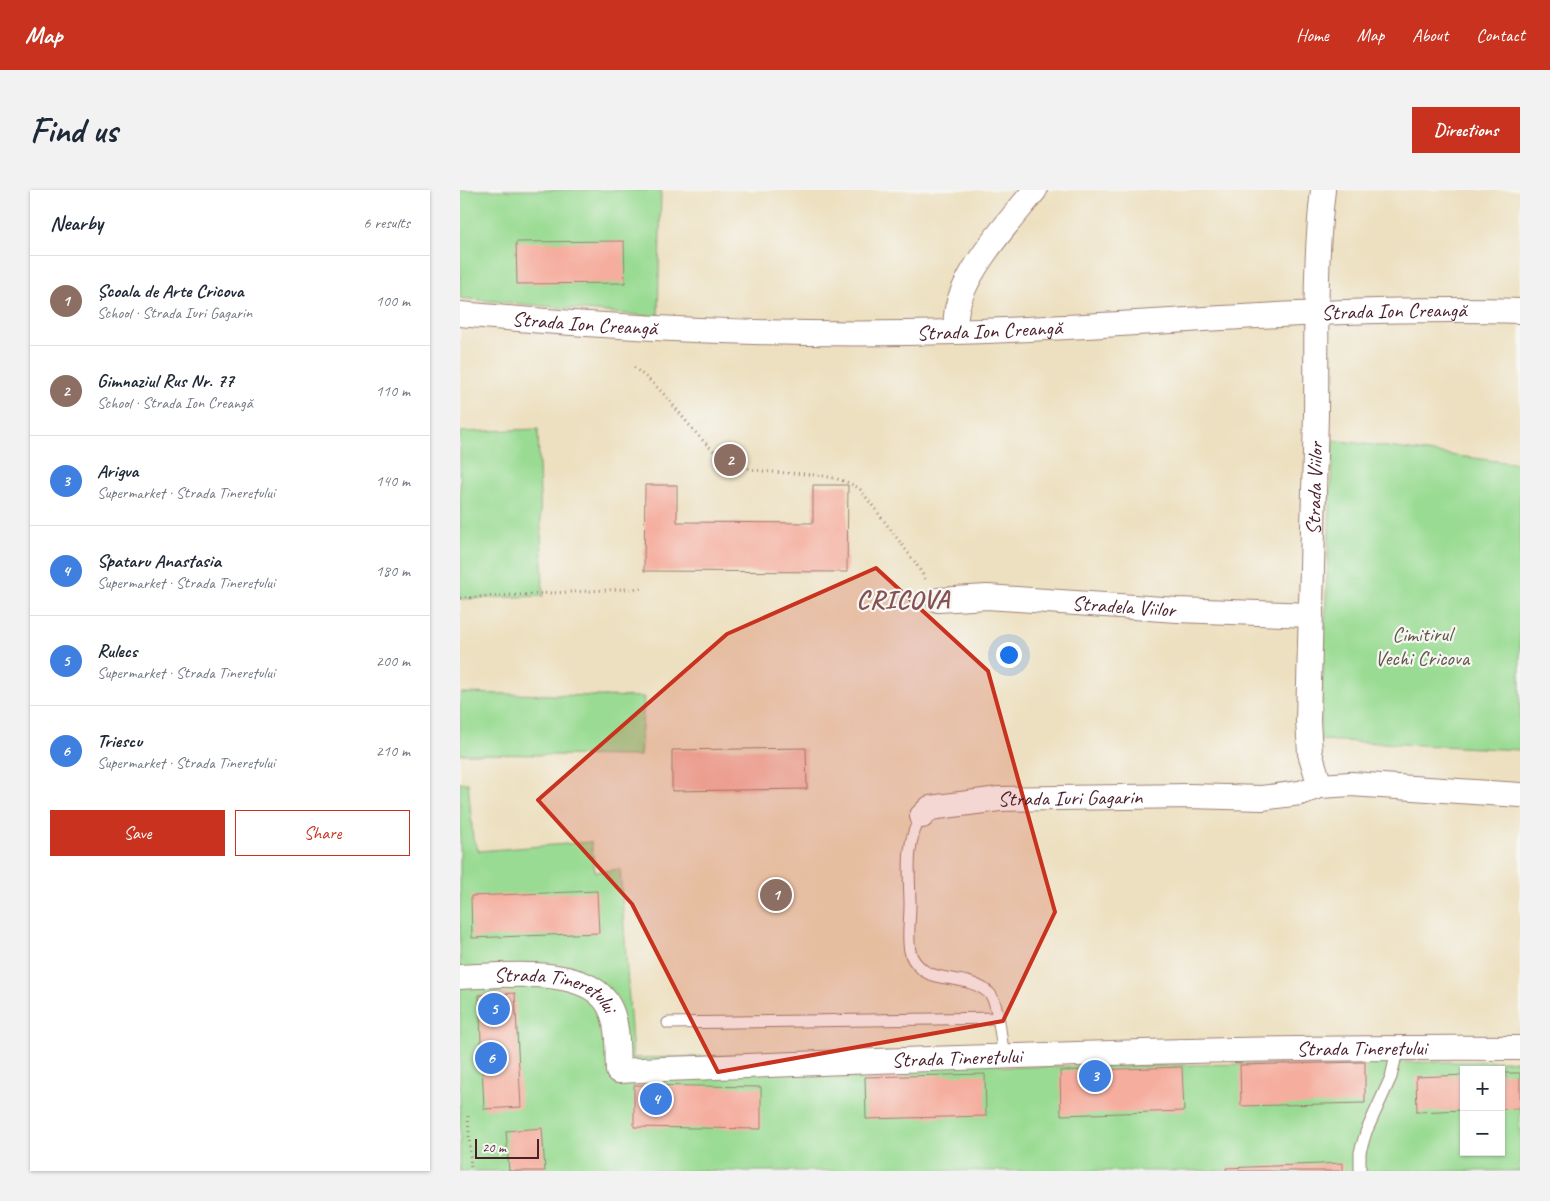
<!DOCTYPE html>
<html lang="en">
<head>
<meta charset="utf-8">
<style>
	body { margin:0; font-family:Caveat,sans-serif; background:#f2f2f3; color:#1f2937 }
	.controls { position:absolute; right:15px; bottom:15px; display:grid; overflow:hidden; border-radius:0px; box-shadow:0 1px 4px #0004 }
	.controls button { width:45px; height:45px; display:grid; place-items:center; padding:0; border:0; border-bottom:1px solid #e0e1e3; background:#fff; color:#1f2937; font:25px sans-serif }
	.scale { position:absolute; left:15px; bottom:12px; width:64px; box-sizing:border-box; padding-left:5px; border:2px solid #4a1f2b; border-top:0; font-size:14px; line-height:18px; white-space:nowrap; color:#4a1f2b; -webkit-text-stroke:4px #f6f6f2; paint-order:stroke }
	.you { position:absolute; left:548px; top:464px; width:18px; height:18px; margin:-12px; border:4px solid #fff; border-radius:50%; background:#1a73e8; box-shadow:0 0 0 8px #1a73e833 }
	.badge { display:grid; place-items:center; width:32px; height:32px; border-radius:50%; background:#c8321e; color:#fff; font-size:16px; font-weight:700 }
	.pin { position:absolute; translate:-50% -50%; border:2px solid #fff; box-shadow:0 1px 5px #0006 }
	.list { margin:0; padding:0; list-style:none }
	h2 { display:flex; justify-content:space-between; align-items:center; height:65px; margin:0; padding:0 20px; font-size:21px }
	h2 small { font-size:16px; font-weight:400; color:#747a83 }
	.list li { display:grid; grid-template-columns:32px 1fr auto; gap:15px; align-items:center; box-sizing:border-box; height:90px; padding:0 20px; border-top:1px solid #e0e1e3 }
	.list b { display:block; font-size:19px; white-space:nowrap }
	.list p { margin:0; font-size:16px; white-space:nowrap; color:#747a83 }
	.list em { font-size:16px; font-style:normal; color:#747a83 }
	.actions { display:flex; gap:10px; padding:15px 20px }
	.actions a { flex:1; padding:11px 0; border:1px solid #c8321e; border-radius:0px; text-align:center; font-size:18px; color:#c8321e }
	.actions .main { background:#c8321e; color:#fff }
	.map { position:relative; flex:none; width:1060px; height:981px; overflow:hidden; border-radius:0px }
	header { display:flex; align-items:center; gap:30px; box-sizing:border-box; height:70px; padding:0 25px; background:#c8321e; color:#fff }
	header strong { font-size:24px }
	nav { display:flex; gap:28px; margin-inline-start:auto; font-size:18px }
	.intro { display:flex; align-items:center; justify-content:space-between; box-sizing:border-box; height:120px; padding:0 30px }
	h1 { margin:0; font-size:35px }
	.button { padding:12px 22px; border-radius:0px; background:#c8321e; color:#fff; font-size:18px; font-weight:700 }
	main { display:flex; gap:30px; padding:0 30px }
	aside { flex:1; background:#fff; border-radius:0px; box-shadow:0 1px 4px #0004 }
	.map>svg:first-child { display:block }
	.green { fill:#99db92; stroke:#727d5e; fill-rule:evenodd }
	.building { fill:#f5ad9e }
	.lines { fill:none; stroke-linecap:round; stroke-linejoin:round }
	.service-casing { stroke:#9c8076; stroke-width:13 }
	.minor-casing { stroke:#9c8076; stroke-width:26 }
	.path { stroke:#9c8076; stroke-width:3; stroke-dasharray:1 4; stroke-linecap:butt }
	.service { stroke:#fff; stroke-width:11 }
	.minor { stroke:#fff; stroke-width:24 }
	.marked { fill:#c8321e; fill-opacity:0.2; stroke:#c8321e; stroke-width:4; stroke-linejoin:round }
	.labels { text-anchor:middle; stroke-width:4.5; stroke-linejoin:round; paint-order:stroke }
	.street-label { font-size:21px; fill:#4a1f2b; stroke:#f6f6f2 }
	.park-label { font-size:21px; fill:#62574a; stroke:#f6f6f2 }
	.district-label { font-size:26px; font-weight:bold; letter-spacing:1px; fill:#865153; stroke:#f6f6f2 }
</style>
</head>
<body>
<header>
<strong>Map</strong>
<nav><a>Home</a><a>Map</a><a>About</a><a>Contact</a></nav>
</header>
<div class="intro"><h1>Find us</h1><a class="button">Directions</a></div>
<main>
<aside>
<h2>Nearby<small>6 results</small></h2>
<ul class="list">
<li><span class="badge" style="background:#8d6e63">1</span><div><b>Școala de Arte Cricova</b><p>School · Strada Iuri Gagarin</p></div><em>100 m</em></li>
<li><span class="badge" style="background:#8d6e63">2</span><div><b>Gimnaziul Rus Nr. 77</b><p>School · Strada Ion Creangă</p></div><em>110 m</em></li>
<li><span class="badge" style="background:#3f7fe0">3</span><div><b>Arigva</b><p>Supermarket · Strada Tineretului</p></div><em>140 m</em></li>
<li><span class="badge" style="background:#3f7fe0">4</span><div><b>Spataru Anastasia</b><p>Supermarket · Strada Tineretului</p></div><em>180 m</em></li>
<li><span class="badge" style="background:#3f7fe0">5</span><div><b>Rulecs</b><p>Supermarket · Strada Tineretului</p></div><em>200 m</em></li>
<li><span class="badge" style="background:#3f7fe0">6</span><div><b>Triescu</b><p>Supermarket · Strada Tineretului</p></div><em>210 m</em></li>
</ul>
<div class="actions"><a class="main">Save</a><a>Share</a></div>
</aside>
<div class="map">
<svg width="1060" height="981" viewBox="0 0 1060 981">
	<rect width="100%" height="100%" fill="#f6f6f2"/>
	<filter id="ink" filterUnits="userSpaceOnUse"><feTurbulence type="fractalNoise" baseFrequency=".02" numOctaves="2"/><feDisplacementMap in="SourceGraphic" scale="10" xChannelSelector="R" yChannelSelector="G"/><feConvolveMatrix kernelMatrix="1 2 1 2 8 2 1 2 1" color-interpolation-filters="sRGB"/></filter>
	<filter id="wash" filterUnits="userSpaceOnUse"><feTurbulence type="fractalNoise" baseFrequency=".0096" numOctaves="4" result="noise"/><feDisplacementMap in="SourceGraphic" scale="20" xChannelSelector="R" yChannelSelector="G"/><feGaussianBlur stdDeviation="1.12" result="paint"/><feColorMatrix in="noise" values="0 0 0 0 0 0 0 0 0 0 0 0 0 0 0 0 0 1.4 0 .05"/><feComposite in="paint" operator="in"/></filter>
	<g filter="url(#wash)">
		<rect width="100%" height="100%" fill="#ede0c0"/>
		<path class="green" d="M0,0H201L198,127L0,108Z
			M78,239L83,406L0,409V242Z
			M873,250L1060,274V560L860,550Z
			M0,503L184,507L180,566L0,564Z
			M0,593H8L13,649L19,661L131,652L135,682L160,679L173,868L515,861L544,877L1060,871V981H0ZM1004,880H1041V962H1004Z"/>
		<g id="blocks">
			<path class="building" d="M164,51L165,93L57,94L56,52Z
				M185,295H217V332L353,333V295H388L387,382L184,381Z
				M346,558L347,599L212,601V560Z
				M137,701L139,743L12,748L11,706Z
				M55,803L61,917L24,919L19,805Z
				M905,872V913L781,916L780,875Z
				M722,877L724,921L601,925L600,881Z
				M1041,883H1060V918L1041,919Z
				M525,884L526,926L406,929L405,887Z
				M1004,885V920L957,922L956,887Z
				M174,895L301,897V939L174,937Z
				M82,938L85,981H49L46,941Z
				M883,973V981H766V978Z"/>
		</g>
	</g>
	<g filter="url(#ink)">
		<use href="#blocks" fill-opacity="0" stroke="#9c8076" stroke-width="1"/>
		<g class="lines">
			<defs>
				<path id="service" d="M462,626C444,651 450,687 450,715C450,731 447,746 450,761C451,768 457,775 463,780C477,792 511,785 530,804C539,814 541,852 544,867
					M208,833L538,828
					M900,981V962L906,942L931,887L938,857"/>
				<g id="minor">
					<path id="s1" d="M0,124C165,139 330,147 495,142C684,136 872,115 1060,121"/>
					<path d="M495,142C496,133 495,124 498,115C509,75 549,32 575,0"/>
					<path id="s2" d="M478,410L527,407L717,420L851,425"/>
					<path id="s3" d="M860,596L850,563L848,531C850,429 854,326 856,224C857,149 854,74 863,0"/>
					<path id="s4" d="M462,626L470,618L539,609L729,606L802,608L840,603L860,596L891,594L1060,605"/>
					<path id="s5" d="M0,787C40,786 127,774 149,816C159,834 157,861 158,881C458,869 759,856 1060,858"/>
				</g>
			</defs>
			<use href="#service" class="service-casing"/>
			<use href="#minor" class="minor-casing"/>
			<path class="path" d="M174,177C183,185 192,192 200,200C223,224 247,266 280,276C319,289 364,276 400,299L455,372L467,392
				M0,408L184,398
				M8,926L11,981"/>
			<use href="#service" class="service"/>
			<use href="#minor" class="minor"/>
		</g>
	</g>
	<path class="marked" d="M416,378L528,481L595,722L543,831L258,882L172,714L78,610L267,444Z"/>
	<g class="labels">
		<g class="street-label">
			<text dy="7" stroke="none"><textPath href="#s1" startOffset="935">Strada Ion Creangă</textPath></text>
			<text dy="7" stroke="none"><textPath href="#s1" startOffset="125">Strada Ion Creangă</textPath></text>
			<text dy="7" stroke="none"><textPath href="#s1" startOffset="530">Strada Ion Creangă</textPath></text>
			<text dy="7" stroke="none"><textPath href="#s3" startOffset="299">Strada Viilor</textPath></text>
			<text dy="7" stroke="none"><textPath href="#s2" startOffset="186">Stradela Viilor</textPath></text>
			<text dy="7" stroke="none"><textPath href="#s4" startOffset="152">Strada Iuri Gagarin</textPath></text>
			<text dy="7" stroke="none"><textPath href="#s5" startOffset="99">Strada Tineretului</textPath></text>
			<text dy="7" stroke="none"><textPath href="#s5" startOffset="969">Strada Tineretului</textPath></text>
			<text dy="7" stroke="none"><textPath href="#s5" startOffset="564">Strada Tineretului</textPath></text>
		</g>
		<g class="park-label">
			<text x="962" y="451">Cimitirul<tspan x="962" dy="24">Vechi Cricova</tspan></text>
		</g>
		<g class="district-label">
			<text x="443" y="418">CRICOVA</text>
		</g>
	</g>
</svg>
<div class="controls">
<button>+</button>
<button>−</button>
</div>
<div class="scale">20 m</div>
<div class="you"></div>
<div class="pin badge" style="left:316px;top:705px;background:#8d6e63">1</div>
<div class="pin badge" style="left:270px;top:270px;background:#8d6e63">2</div>
<div class="pin badge" style="left:635px;top:886px;background:#3f7fe0">3</div>
<div class="pin badge" style="left:196px;top:909px;background:#3f7fe0">4</div>
<div class="pin badge" style="left:34px;top:819px;background:#3f7fe0">5</div>
<div class="pin badge" style="left:31px;top:868px;background:#3f7fe0">6</div>
</div>
</main>
</body>
</html>
